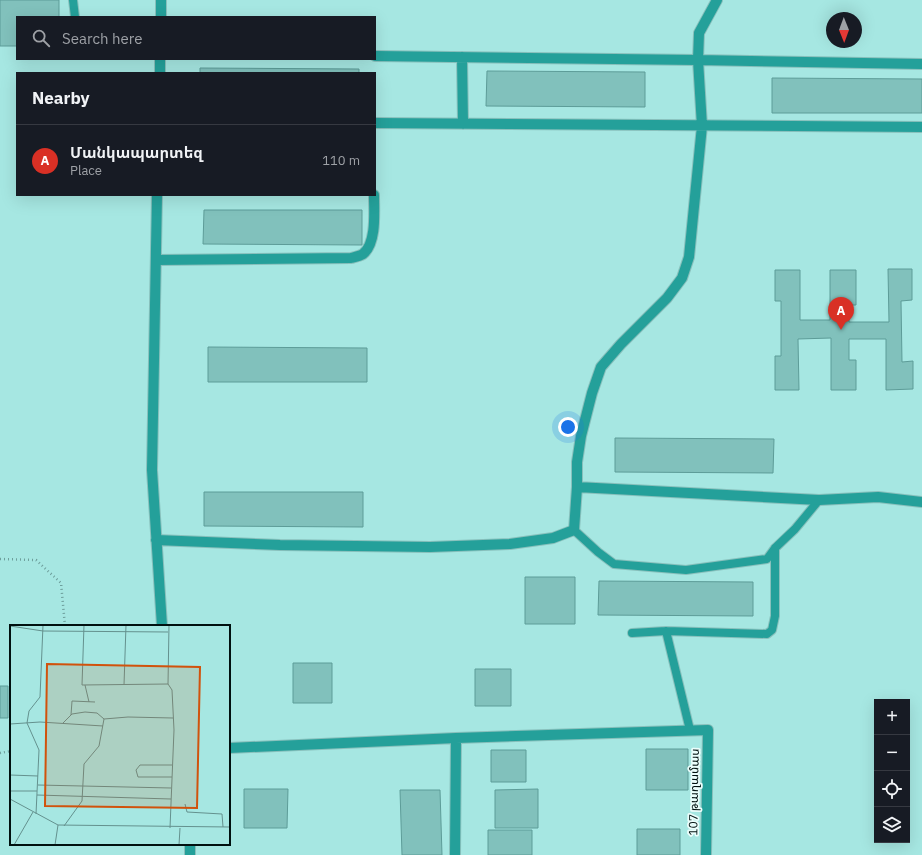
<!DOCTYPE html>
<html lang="en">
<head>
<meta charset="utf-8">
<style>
	body { margin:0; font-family:"IBM Plex Sans","Noto Sans Armenian",sans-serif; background:#20242c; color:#f1f3f6 }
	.controls { position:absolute; right:12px; bottom:12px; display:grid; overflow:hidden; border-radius:0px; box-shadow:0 4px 16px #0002 }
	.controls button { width:36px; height:36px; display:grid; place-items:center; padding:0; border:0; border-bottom:1px solid #363941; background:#171b24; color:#f1f3f6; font:20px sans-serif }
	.compass { position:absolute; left:826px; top:12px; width:36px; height:36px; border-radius:50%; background:#171b24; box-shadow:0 4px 16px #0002; rotate:179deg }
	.you { position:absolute; left:568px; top:427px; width:14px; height:14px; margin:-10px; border:3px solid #fff; border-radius:50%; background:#1a73e8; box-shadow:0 0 0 6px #1a73e833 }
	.badge { display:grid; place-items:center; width:26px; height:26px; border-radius:50%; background:#d93025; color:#fff; font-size:13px; font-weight:700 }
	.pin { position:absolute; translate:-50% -33px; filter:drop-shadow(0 1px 2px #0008) }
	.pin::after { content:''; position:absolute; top:21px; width:14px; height:12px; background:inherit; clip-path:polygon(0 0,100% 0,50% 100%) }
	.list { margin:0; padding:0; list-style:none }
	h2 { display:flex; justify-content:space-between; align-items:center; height:52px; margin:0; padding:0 16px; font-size:17px }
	h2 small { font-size:13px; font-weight:400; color:#9ea1a6 }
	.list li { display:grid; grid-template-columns:26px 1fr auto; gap:12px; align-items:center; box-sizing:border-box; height:72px; padding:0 16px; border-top:1px solid #363941 }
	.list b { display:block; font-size:15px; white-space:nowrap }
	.list p { margin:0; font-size:13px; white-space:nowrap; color:#9ea1a6 }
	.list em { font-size:13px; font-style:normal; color:#9ea1a6 }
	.icon { flex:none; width:22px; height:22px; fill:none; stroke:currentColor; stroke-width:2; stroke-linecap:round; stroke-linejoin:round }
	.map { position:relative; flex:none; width:922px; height:855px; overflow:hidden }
	.search { position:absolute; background:#171b24; box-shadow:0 4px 16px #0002; left:16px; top:16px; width:360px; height:44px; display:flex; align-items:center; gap:10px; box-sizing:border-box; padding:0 14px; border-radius:0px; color:#9ea1a6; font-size:15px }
	.panel { position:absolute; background:#171b24; box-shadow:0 4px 16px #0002; left:16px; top:72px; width:360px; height:124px; border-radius:0px }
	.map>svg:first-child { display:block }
	.building { fill:#81c1bc; stroke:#5d9c98 }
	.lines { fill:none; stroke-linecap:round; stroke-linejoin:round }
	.service-casing { stroke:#88c0bc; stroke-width:10 }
	.minor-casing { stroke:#88c0bc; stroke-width:12 }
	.path { stroke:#6e9f9c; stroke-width:2.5; stroke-dasharray:1 3; stroke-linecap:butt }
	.service { stroke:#24a09a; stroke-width:8 }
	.minor { stroke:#24a09a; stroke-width:10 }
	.labels { text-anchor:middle; stroke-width:3.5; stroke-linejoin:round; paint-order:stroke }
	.street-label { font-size:12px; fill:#001110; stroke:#ebfefc }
	.inset-road { fill:none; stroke:#64918e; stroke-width:1 }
	.view { fill:#d1520c; fill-opacity:0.15; stroke:#d1520c; stroke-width:2 }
	.inset-edge { fill:none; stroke:#001110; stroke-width:2 }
</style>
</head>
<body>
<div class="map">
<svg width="922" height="855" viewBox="0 0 922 855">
	<rect width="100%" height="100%" fill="#a6e7e2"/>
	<path class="building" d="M0,0H59V17H17V46H0Z
		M200,68L359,69V73H200Z
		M487,71L645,72V107L486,106Z
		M772,78L922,79V113H772Z
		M204,210H362V245L203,244Z
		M888,269H912V300L901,301L902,362L913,361V389L886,390V339H849V360H856V390H831V338L798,339L799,390H775V356H781V301H775V270H800V320H830V270H856V305H849V322H889Z
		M208,347L367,348V382H208Z
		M615,438L774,439L773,473L615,472Z
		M204,492H363V527L204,526Z
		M525,577H575V624H525Z
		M599,581L753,582V616L598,615Z
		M293,663H332V703H293Z
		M475,669H511V706H475Z
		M0,686H8V718H0Z
		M646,749H688V790H646Z
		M491,750H526V782H491Z
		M244,789H288L287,828H244Z
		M538,789V828H495V790Z
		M400,790H440L442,855H402Z
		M637,829H680V855H637Z
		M488,830H532V855H488Z"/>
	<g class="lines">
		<defs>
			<path id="service" d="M73,0L75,17
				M574,530L598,552L614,564L686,570L767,559L775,548L795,529L819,500
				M666,631L690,730
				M632,633L666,631L767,634L772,630L775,616V548"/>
			<path id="minor" d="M161,17V0
				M375,56L698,60L922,64
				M462,57L463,124
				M160,73V59
				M375,123L922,127
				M157,195L152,470L162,626
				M156,260L351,258C355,257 360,256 363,254C377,243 374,211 374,195
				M577,487L819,500L878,497L922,502
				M156,540L280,545L430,547L510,544L553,538L574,530L577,487V462L581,436L592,393L601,367L621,344L667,298L682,278L689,257L702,126L698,60L699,33L717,0
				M229,748L456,738L708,730L706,855
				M190,844V855
				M455,855L456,738"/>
		</defs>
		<use href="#service" class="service-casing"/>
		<use href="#minor" class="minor-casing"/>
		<path class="path" d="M0,559L36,560L61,583L65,626
			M0,753L11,751"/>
		<use href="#service" class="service"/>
		<use href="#minor" class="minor"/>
	</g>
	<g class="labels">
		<g class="street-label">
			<text transform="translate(694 792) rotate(-89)" y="4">107 թաղամաս</text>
		</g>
	</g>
	<g transform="translate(10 625)">
		<rect width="220" height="220" fill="#a6e7e2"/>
		<path class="inset-road" d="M74,0L72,60L158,59M159,0L158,59L162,65L164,105L160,203M0,1L33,6L158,7M75,60L79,77M114,60L116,0M61,90L62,76L85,77M94,94L118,92L163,93M53,98L62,89L75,87L87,88L94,94M0,99L30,97L93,101M0,150L28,151M162,152H128L126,145L130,140H162M28,160L161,163M0,166H27M27,170L161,174M0,174L48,200L220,202M175,179L177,187L212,189L213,202M26,189L29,125L17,98L19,86L30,72L33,0M54,201L72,176L74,139L89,121L94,94M4,220L23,187M45,220L48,200M169,220L170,203"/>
		<path class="view" d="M37,39L190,42L187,183L35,181Z"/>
		<rect width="220" height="220" class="inset-edge"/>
	</g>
</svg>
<div class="controls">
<button>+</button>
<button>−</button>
<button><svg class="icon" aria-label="locate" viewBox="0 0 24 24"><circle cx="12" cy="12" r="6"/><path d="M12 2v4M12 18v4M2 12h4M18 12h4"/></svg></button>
<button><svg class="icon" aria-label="layers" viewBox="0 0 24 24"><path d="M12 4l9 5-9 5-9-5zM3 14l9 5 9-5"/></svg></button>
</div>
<svg class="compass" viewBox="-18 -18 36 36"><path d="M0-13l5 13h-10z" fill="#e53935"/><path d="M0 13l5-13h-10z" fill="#9ea1a6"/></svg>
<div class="you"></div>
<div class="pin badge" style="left:841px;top:330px">A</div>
<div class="search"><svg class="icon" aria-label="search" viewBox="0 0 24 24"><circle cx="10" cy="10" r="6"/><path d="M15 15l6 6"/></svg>Search here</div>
<section class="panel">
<h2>Nearby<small></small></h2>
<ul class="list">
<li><span class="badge">A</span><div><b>Մանկապարտեզ</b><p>Place</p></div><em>110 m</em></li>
</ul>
</section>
</div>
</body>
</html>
